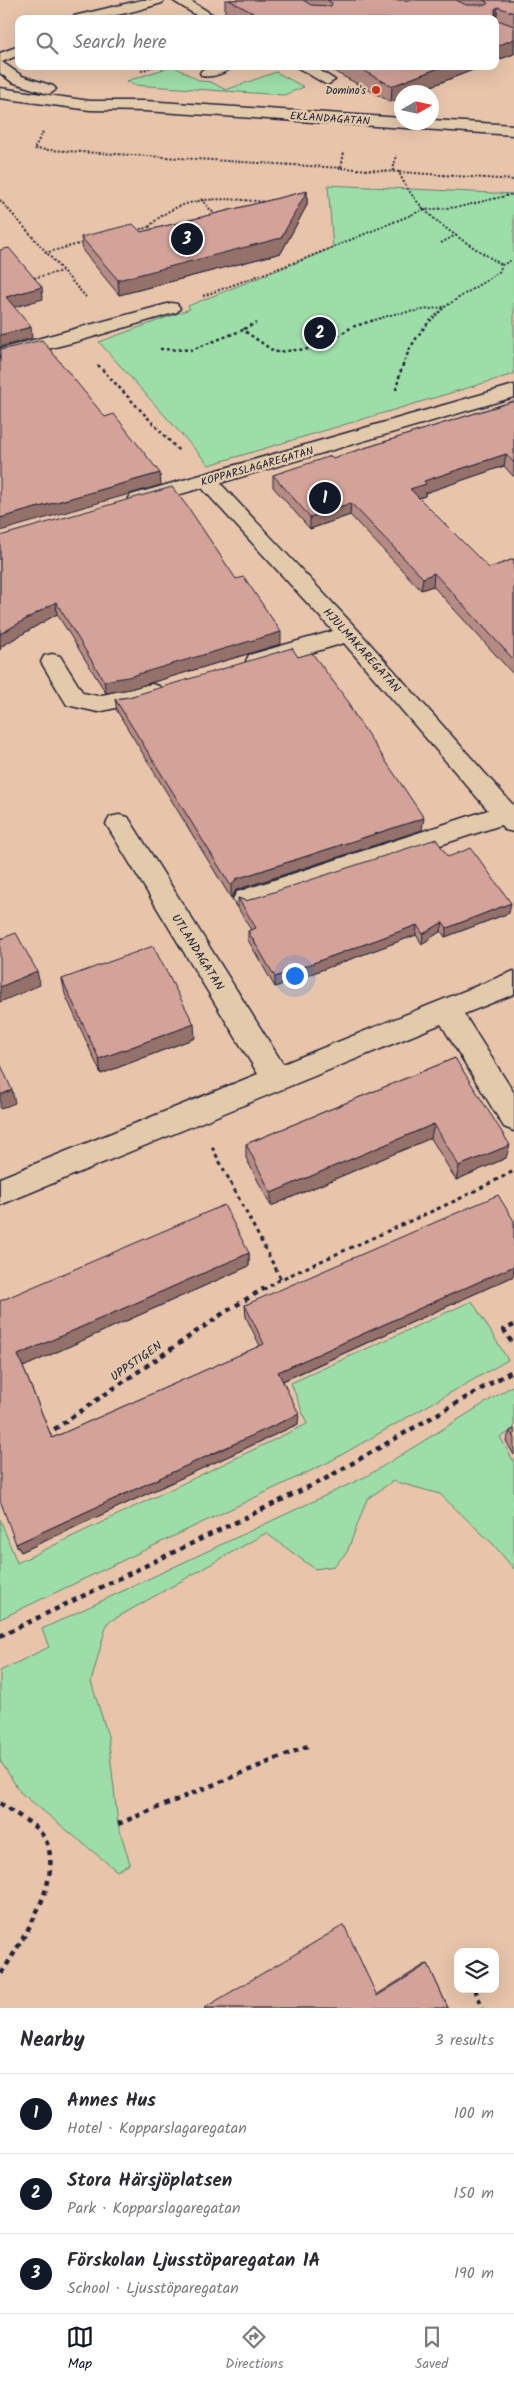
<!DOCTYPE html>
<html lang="en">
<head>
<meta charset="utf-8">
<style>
	body { margin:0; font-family:Kalam,sans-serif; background:#f7f7f7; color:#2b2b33 }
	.controls { position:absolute; right:15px; bottom:15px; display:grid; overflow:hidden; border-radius:10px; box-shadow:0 5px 20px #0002 }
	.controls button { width:45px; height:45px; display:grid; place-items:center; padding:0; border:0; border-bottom:1px solid #e1e1e2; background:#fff; color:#2b2b33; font:25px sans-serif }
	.compass { position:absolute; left:394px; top:85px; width:45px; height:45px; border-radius:50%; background:#fff; box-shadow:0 5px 20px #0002; rotate:81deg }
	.you { position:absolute; left:294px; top:975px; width:18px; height:18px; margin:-12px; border:4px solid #fff; border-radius:50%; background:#1a73e8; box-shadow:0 0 0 8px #1a73e833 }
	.badge { display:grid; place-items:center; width:32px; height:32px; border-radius:50%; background:#111827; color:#fff; font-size:16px; font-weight:700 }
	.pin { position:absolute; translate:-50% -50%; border:2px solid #fff; box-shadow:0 1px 5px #0006 }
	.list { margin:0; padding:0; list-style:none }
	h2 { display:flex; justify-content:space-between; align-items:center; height:65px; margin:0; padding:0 20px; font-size:21px }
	h2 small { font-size:16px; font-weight:400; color:#7c7c81 }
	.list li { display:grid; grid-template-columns:32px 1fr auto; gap:15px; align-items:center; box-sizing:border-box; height:80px; padding:0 20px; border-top:1px solid #e1e1e2 }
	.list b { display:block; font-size:19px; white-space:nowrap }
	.list p { margin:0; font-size:16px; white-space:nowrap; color:#7c7c81 }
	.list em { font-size:16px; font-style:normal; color:#7c7c81 }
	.icon { flex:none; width:28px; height:28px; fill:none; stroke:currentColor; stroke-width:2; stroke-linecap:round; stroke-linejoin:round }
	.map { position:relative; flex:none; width:514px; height:2008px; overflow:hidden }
	.search { position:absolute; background:#fff; box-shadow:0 5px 20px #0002; left:15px; right:15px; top:15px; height:55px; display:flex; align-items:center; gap:12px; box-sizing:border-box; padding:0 18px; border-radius:10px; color:#7c7c81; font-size:19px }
	.sheet { height:305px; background:#fff }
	nav { display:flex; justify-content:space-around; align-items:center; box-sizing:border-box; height:70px; border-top:1px solid #e1e1e2; background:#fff; font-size:14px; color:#7c7c81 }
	nav a { display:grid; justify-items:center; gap:2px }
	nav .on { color:#111827 }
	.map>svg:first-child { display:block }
	.green { fill:#9ddea8; stroke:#608072 }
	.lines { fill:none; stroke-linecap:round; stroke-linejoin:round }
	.minor-casing { stroke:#22223b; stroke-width:3 }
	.path-far3 { stroke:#22223b; stroke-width:2; stroke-dasharray:2 2; stroke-linecap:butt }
	.path-far2 { stroke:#22223b; stroke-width:2.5; stroke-dasharray:3 3; stroke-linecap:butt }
	.path-far1 { stroke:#22223b; stroke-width:3; stroke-dasharray:4 4; stroke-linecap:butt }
	.path { stroke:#22223b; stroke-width:4.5; stroke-dasharray:5 5; stroke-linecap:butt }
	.minor { fill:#e3caab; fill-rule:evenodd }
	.wall { fill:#b58b84; stroke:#22223b }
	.shaded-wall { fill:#94716b; stroke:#22223b }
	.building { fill:#d3a299; stroke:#22223b }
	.poi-dot { fill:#c8321e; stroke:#e3caab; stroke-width:2 }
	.labels { text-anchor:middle; stroke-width:4.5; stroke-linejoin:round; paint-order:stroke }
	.far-poi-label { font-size:11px; fill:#22223b; stroke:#e3caab; text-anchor:end }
	.far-street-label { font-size:11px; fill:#22223b; stroke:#e3caab }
	.street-label { font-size:12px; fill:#22223b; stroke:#e3caab }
</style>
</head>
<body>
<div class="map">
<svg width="514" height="2008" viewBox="0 0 514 2008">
	<rect width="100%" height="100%" fill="#e7c4aa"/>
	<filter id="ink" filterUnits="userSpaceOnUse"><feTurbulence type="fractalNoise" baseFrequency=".02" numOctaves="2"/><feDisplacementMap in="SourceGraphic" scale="10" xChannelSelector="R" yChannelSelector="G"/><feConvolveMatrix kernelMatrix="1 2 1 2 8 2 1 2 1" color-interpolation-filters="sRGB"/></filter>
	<g filter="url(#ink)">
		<path class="green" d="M173,66L200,81L211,82L226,90L276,72L304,87L284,95L134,85L127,81Z
			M328,185L514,194V374L209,465L99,342L190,309L188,306L333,248Z
			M472,1301L508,1360L327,1463L0,1619V1519L17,1563L307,1424L291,1383Z
			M514,1385V1430L500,1437L514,1462V1569L493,1544L440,1494L393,1481L367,1499L347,1552L334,1566L315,1569L266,1533L107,1623L91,1682L108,1736L118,1824L130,1864L117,1871L20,1792L0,1760V1671L49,1647L42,1629L367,1476Z"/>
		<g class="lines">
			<defs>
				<path id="minor" d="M142,0H164L162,3C129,13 107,19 72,19L74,16Z
					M172,0H189L220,19H202Z
					M19,46V55L2,62L22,76L53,86L56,89L53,92L48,94L12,82L0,73V53Z
					M211,66H233C227,73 211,78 202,76L200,73L202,70Z
					M295,66H313L335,80L327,85Z
					M0,88L90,101H145L402,118V122H432V120L514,125V135L145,111L90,110L0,98Z
					M171,303L177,304L180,308L177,312L79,341L0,361V349Z
					M514,385V397L220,483L357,629L514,806V832L505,830L501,825L246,909L237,906L233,899L237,892L488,810L344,643L257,669L249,667L246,661L249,655L333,631L202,488L138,506L131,505L128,500L131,495Z
					M52,654L60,656L83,693L98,696L151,684L159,686L163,692L159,698L98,712L67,705L41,662L44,656Z
					M119,815L128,817L283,1064L514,971V994L464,1014L514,1093V1131L504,1127L441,1024L0,1205V1178L258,1074L106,824L110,817Z"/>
			</defs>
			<use href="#minor" class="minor-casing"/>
			<path class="path-far3" d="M141,71L154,66
				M43,132L34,149L341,168L344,152
				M341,168L399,172C417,216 464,241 502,265
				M393,171L396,155
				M399,172L514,180
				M201,199L217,217
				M0,200L86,297
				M149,227C181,193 224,198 266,202
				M136,230L149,227L155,232
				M441,243L456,235
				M45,253L86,242
				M34,278L62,271
				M203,296L304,259L423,210L459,207L514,194
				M371,321L394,314L444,307
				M430,321L446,306L499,272L502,265L512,260"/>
			<path class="path-far2" d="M244,329L256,323
				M160,349L191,350L243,330L275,352L319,348L352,327L375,320
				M98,365L179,451
				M396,390C402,362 411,341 431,320"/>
			<path class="path-far1" d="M212,1147L281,1279
				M263,1290L281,1279L457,1200L514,1171"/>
			<path class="path" d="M514,1325L504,1330L514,1346
				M46,1435L225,1312L265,1288
				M0,1636L325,1479L514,1370
				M0,1803C14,1814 36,1823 45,1839C66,1879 20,1942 0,1976
				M118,1824L310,1745
				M475,1989L482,2008"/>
			<use href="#minor" class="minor"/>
		</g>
		<path class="wall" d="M225,0H514V54L495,61V19H235L225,13Z
			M324,66H483L391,102Z
			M307,191V205L281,253L119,295L83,251L81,237L141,232Z
			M514,401V476H513L504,466L425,493V496L419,498L489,568L514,559V675L433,586L421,590L350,515L310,529L273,487V475L333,458Z
			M0,536L236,579L281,644L130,689L106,693L57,614L0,647L1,649L0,650Z
			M298,657L350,704V707L422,830L236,890L231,898L117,711L115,699L129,697Z
			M448,857L509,913L445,937L441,931L422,944L416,935L275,987L248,940V931L251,930L238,908V898L246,901Z
			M62,979L195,1038L101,1074L65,994Z
			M455,1058L506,1158L456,1180L431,1138L271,1206L246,1158V1144Z
			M514,1221V1276L283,1381L298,1424L21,1552L16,1544L0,1301L249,1253V1266L23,1367L52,1438L260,1346L246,1317L245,1305Z
			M514,1429V1455L506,1441L510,1431Z
			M428,1964L448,2008H204L376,1995L424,1965Z"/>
		<path class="shaded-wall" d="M498,7L496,22L495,9Z
			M514,39V54L495,61V47Z
			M444,66H483L416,92H402V98L391,102L392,86Z
			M307,191V205L281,253L119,295L118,280Z
			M42,287L43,299L8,309L6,297Z
			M31,327L32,338L0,347V335Z
			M506,454L504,466L425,493V496L409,501L410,489L424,481Z
			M160,473L161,485L0,531V518Z
			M351,503L350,515L310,529V517Z
			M434,573L433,586L421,590L423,578Z
			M56,602L57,614L0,647L1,649L0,650V634Z
			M281,632V644L130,689L106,693L104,681Z
			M424,818L422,830L236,890L231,898V886L236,879Z
			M511,903L509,913L445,937L447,928Z
			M443,922L441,931L422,944L423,934Z
			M417,925L416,935L275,987V977Z
			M37,971L40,985L0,1002V987Z
			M194,1024L195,1038L101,1074L99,1059Z
			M12,1090L15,1103L0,1109V1095Z
			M434,1124L431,1138L271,1206V1193Z
			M510,1145L506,1158L456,1180L459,1166Z
			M249,1253V1266L23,1367L18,1355Z
			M514,1266V1276L278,1383V1372Z
			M299,1414L298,1424L21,1552L16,1544Z"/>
		<path class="building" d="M229,0H303L311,5L331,6L332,3L327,0H456L466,5H487V2L483,0H514V13L498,7L495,9V19L514,26V39L495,47V19H264Z
			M354,66H444L392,86Z
			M307,191L281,238L118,280L81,237L133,224L141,232Z
			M9,248L42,287L6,297L31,327L0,335V250Z
			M42,340L105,417L114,414L160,473L0,518V350Z
			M514,401V463L506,454L424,481L426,484L410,489L489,568L514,559V660L434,573L423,578L351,503L310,517L273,475L331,456L333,458Z
			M172,487L190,510L236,579L244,577L281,632L128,677L104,681L56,602L0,634V536Z
			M292,648L298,657L312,653L350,704L348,705L424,818L236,879L231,886L115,699L129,697Z
			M436,839L448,857L471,848L511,903L447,928L443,922L423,934L417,925L275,977L248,931L256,928L238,898L246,901Z
			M16,933L37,971L0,987V939Z
			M153,946L194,1024L99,1059L62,979Z
			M455,1058L510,1145L459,1166L434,1124L271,1193L246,1144Z
			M0,1063L12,1090L0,1095Z
			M498,1195L514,1221V1266L278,1372L299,1414L16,1544L0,1500V1301L224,1205L249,1253L18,1355L52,1438L264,1344L245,1305Z
			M514,1429V1438L510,1431Z
			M344,1925L377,1996L428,1964L448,2008H204Z"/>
	</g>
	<circle class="poi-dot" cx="376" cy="90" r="5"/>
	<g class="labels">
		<g class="far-poi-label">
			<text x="366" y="94">Domino's</text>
		</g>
		<g class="far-street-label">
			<text transform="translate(330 118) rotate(4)" y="4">EKLANDAGATAN</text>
			<text transform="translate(257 466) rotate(-16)" y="4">KOPPARSLAGAREGATAN</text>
		</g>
		<g class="street-label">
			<text transform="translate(362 650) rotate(48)" y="4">HJULMAKAREGATAN</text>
			<text transform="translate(198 952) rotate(58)" y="4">UTLANDAGATAN</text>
			<text transform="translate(136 1361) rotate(-35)" y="4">UPPSTIGEN</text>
		</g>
	</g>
</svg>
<div class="controls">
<button><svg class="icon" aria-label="layers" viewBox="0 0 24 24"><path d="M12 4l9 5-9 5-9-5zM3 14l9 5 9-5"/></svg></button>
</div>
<svg class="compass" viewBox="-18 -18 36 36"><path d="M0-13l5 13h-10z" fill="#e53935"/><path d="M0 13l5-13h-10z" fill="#7c7c81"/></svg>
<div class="you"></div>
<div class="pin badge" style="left:325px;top:498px">1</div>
<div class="pin badge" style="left:320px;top:333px">2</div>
<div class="pin badge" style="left:187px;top:239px">3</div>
<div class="search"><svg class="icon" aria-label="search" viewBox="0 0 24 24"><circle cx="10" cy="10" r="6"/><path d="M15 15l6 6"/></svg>Search here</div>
</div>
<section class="sheet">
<h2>Nearby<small>3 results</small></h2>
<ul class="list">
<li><span class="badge">1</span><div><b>Annes Hus</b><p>Hotel · Kopparslagaregatan</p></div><em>100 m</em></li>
<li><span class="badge">2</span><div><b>Stora Härsjöplatsen</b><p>Park · Kopparslagaregatan</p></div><em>150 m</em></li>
<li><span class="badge">3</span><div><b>Förskolan Ljusstöparegatan 1A</b><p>School · Ljusstöparegatan</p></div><em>190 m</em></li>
</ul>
</section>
<nav>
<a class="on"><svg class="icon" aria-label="map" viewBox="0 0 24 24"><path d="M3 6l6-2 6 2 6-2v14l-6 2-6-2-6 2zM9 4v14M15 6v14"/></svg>Map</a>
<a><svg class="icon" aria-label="directions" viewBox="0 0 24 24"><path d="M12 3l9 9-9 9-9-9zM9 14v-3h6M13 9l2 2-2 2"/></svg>Directions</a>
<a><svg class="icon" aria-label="saved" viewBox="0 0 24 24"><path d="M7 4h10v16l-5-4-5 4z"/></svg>Saved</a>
</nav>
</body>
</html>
